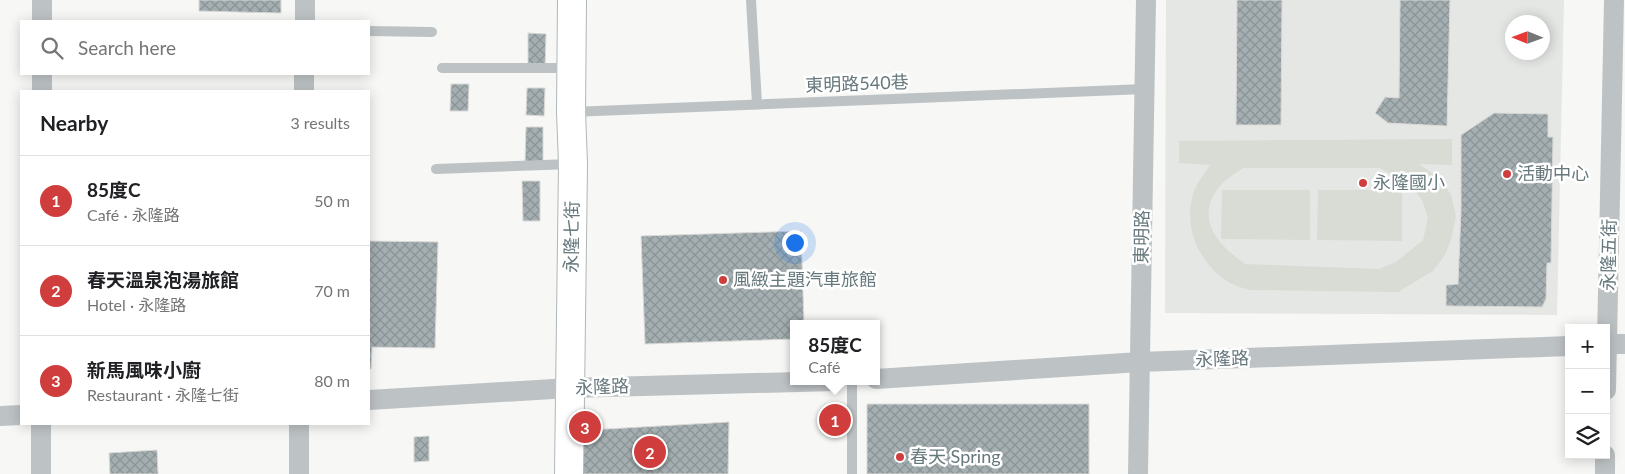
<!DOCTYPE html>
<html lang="en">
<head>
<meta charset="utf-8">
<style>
	body { margin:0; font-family:Lato,"Noto Sans TC",sans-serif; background:#f6f6f6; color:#202124 }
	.controls { position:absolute; right:15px; bottom:15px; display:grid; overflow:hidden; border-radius:0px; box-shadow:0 2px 12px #0003 }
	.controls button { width:45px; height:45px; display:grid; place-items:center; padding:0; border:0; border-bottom:1px solid #e0e0e0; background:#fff; color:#202124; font:25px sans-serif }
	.compass { position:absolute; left:1505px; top:15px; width:45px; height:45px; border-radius:50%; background:#fff; box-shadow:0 2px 12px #0003; rotate:271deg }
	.you { position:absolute; left:794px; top:242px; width:18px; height:18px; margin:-12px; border:4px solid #fff; border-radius:50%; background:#1a73e8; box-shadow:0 0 0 8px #1a73e833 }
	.badge { display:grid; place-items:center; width:32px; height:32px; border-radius:50%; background:#cf3e3d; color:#fff; font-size:16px; font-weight:700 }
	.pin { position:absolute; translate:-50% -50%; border:2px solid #fff; box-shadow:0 1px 5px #0006 }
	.popup { position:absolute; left:790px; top:320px; width:90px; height:65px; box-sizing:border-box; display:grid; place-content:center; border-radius:0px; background:#fff; filter:drop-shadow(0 1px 4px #0005); font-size:16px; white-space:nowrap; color:#757577 }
	.popup b { font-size:19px; color:#202124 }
	.popup::after { content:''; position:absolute; left:50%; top:100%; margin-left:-10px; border:10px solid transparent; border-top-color:#fff }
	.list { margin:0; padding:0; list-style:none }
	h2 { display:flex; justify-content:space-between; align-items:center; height:65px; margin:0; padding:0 20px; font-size:21px }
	h2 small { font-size:16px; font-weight:400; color:#757577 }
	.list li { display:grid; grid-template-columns:32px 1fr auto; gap:15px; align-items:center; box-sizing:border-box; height:90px; padding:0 20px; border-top:1px solid #e0e0e0 }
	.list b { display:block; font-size:19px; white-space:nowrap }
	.list p { margin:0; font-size:16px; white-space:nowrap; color:#757577 }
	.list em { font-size:16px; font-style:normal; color:#757577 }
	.icon { flex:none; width:28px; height:28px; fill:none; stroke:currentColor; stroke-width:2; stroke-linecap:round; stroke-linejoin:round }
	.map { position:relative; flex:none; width:1625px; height:474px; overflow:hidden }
	.search { position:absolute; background:#fff; box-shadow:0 2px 12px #0003; left:20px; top:20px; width:350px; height:55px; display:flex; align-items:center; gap:12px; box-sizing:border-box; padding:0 18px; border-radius:0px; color:#757577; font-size:19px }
	.panel { position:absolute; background:#fff; box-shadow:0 2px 12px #0003; left:20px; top:90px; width:350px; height:335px; border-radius:0px }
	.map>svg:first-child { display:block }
	.built { fill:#e5e7e5; fill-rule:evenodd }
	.pitch { fill:#d9dcd5; fill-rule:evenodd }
	.building { fill:url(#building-cross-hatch); stroke:#d9d9d7 }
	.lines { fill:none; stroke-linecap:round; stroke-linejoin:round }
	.secondary-casing { stroke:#afb7b9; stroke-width:30 }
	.lane { stroke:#bdc2c4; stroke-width:10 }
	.street { stroke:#bdc2c4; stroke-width:20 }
	.secondary { stroke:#fff; stroke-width:28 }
	.poi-dot { fill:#cf3e3d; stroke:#fff; stroke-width:2 }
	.labels { text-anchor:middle; stroke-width:5; stroke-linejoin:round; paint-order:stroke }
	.street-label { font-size:18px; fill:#66787c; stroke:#fff }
	.poi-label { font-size:18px; fill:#66787c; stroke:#fff; text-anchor:start }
</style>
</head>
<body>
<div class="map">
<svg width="1625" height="474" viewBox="0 0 1625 474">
	<defs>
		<pattern id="building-cross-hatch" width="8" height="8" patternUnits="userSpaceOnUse" patternTransform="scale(1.25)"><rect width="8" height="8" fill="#a5afb1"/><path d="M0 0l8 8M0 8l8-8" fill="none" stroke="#8a9395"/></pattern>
	</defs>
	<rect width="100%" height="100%" fill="#f7f7f5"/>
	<path class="built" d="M1166,0H1564L1557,315L1165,313ZM1512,22H1542V52H1512Z"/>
	<path class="pitch" d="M1452,139V165L1419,164L1441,179L1451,195L1456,216L1451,240L1445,255L1433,271L1398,292L1249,290C1243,288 1236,286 1230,283C1200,265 1183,229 1193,194C1196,184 1204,174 1210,165L1179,163V141ZM1243,168H1380L1411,185L1422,200L1428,218L1423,240L1396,262L1379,269L1245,264C1219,245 1194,220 1219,187C1225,179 1235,174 1243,168Z
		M1222,190H1310V240L1221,239Z
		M1318,190H1402V241L1317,240Z"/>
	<path class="building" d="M199,0H281V13L199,11Z
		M1237,0H1282L1281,125H1236Z
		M1400,0H1450L1447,126L1388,123L1375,113L1385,97L1399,98Z
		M528,33L546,34L545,71H528Z
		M451,84H469L468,111H450Z
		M527,88H545L544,116L526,115Z
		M1494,113L1548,114V137H1553L1551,263H1547L1546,299L1542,307L1446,306V285L1458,284L1461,211V135Z
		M526,127H543V163H525Z
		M522,181H540V221H523Z
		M801,231L804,324H794V339L645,344L641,236Z
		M369,241L438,242L435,348L372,347L371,369H369Z
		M867,404H1089V474H867Z
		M729,422L728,474H571L572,431Z
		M429,436V461L414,462V437Z
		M157,450L158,474H110L109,453Z"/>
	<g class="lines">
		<defs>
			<path id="secondary" d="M569,474L573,164L571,112L572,0"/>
		</defs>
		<use href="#secondary" class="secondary-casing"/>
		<path class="lane" d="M751,0L757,104
			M369,31L432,32
			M442,68H570
			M572,112L1144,89
			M436,169L572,164
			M852,381V474"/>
		<path class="street" d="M42,21V0
			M305,21V0
			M42,91V74
			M304,91V74
			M1606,344H1625
			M876,379L1140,362L1569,346
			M1606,390L1614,0
			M369,400L569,388L835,381
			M0,416L21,415
			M299,424V474
			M41,474V424
			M1138,474L1146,0
			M1605,474V455"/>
		<use href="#secondary" class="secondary"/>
	</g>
	<g class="poi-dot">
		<circle cx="1507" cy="174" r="5"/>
		<circle cx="1363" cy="183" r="5"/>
		<circle cx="723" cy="280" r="5"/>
		<circle cx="900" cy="457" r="5"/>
	</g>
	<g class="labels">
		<g class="street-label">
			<text transform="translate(857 84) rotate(-2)" y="6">東明路540巷</text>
			<text transform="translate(572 237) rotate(-89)" y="6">永隆七街</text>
			<text transform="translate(1142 237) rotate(-89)" y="6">東明路</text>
			<text transform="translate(1609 255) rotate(-89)" y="6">永隆五街</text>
			<text transform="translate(1222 359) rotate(-2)" y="6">永隆路</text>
			<text transform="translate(602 387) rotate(-2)" y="6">永隆路</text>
		</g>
		<g class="poi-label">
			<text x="1517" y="180">活動中心</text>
			<text x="1373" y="189">永隆國小</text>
			<text x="733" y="286">風緻主題汽車旅館</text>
			<text x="910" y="463">春天 Spring</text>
		</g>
	</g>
</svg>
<div class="controls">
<button>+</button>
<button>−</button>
<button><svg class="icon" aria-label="layers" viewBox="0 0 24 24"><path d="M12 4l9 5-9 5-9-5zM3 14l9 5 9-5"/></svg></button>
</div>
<svg class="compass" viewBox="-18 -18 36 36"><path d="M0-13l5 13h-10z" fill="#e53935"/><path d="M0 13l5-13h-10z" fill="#757577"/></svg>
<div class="you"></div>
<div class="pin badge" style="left:835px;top:420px">1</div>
<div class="popup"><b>85度C</b>Café</div>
<div class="pin badge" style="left:650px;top:452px">2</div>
<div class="pin badge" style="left:585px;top:427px">3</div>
<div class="search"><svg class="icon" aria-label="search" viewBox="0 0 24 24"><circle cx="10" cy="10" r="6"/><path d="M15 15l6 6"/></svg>Search here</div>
<section class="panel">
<h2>Nearby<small>3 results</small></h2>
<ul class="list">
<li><span class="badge">1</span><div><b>85度C</b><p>Café · 永隆路</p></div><em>50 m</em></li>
<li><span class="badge">2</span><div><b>春天溫泉泡湯旅館</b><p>Hotel · 永隆路</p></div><em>70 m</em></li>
<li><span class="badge">3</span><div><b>新馬風味小廚</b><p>Restaurant · 永隆七街</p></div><em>80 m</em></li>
</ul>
</section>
</div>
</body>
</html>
